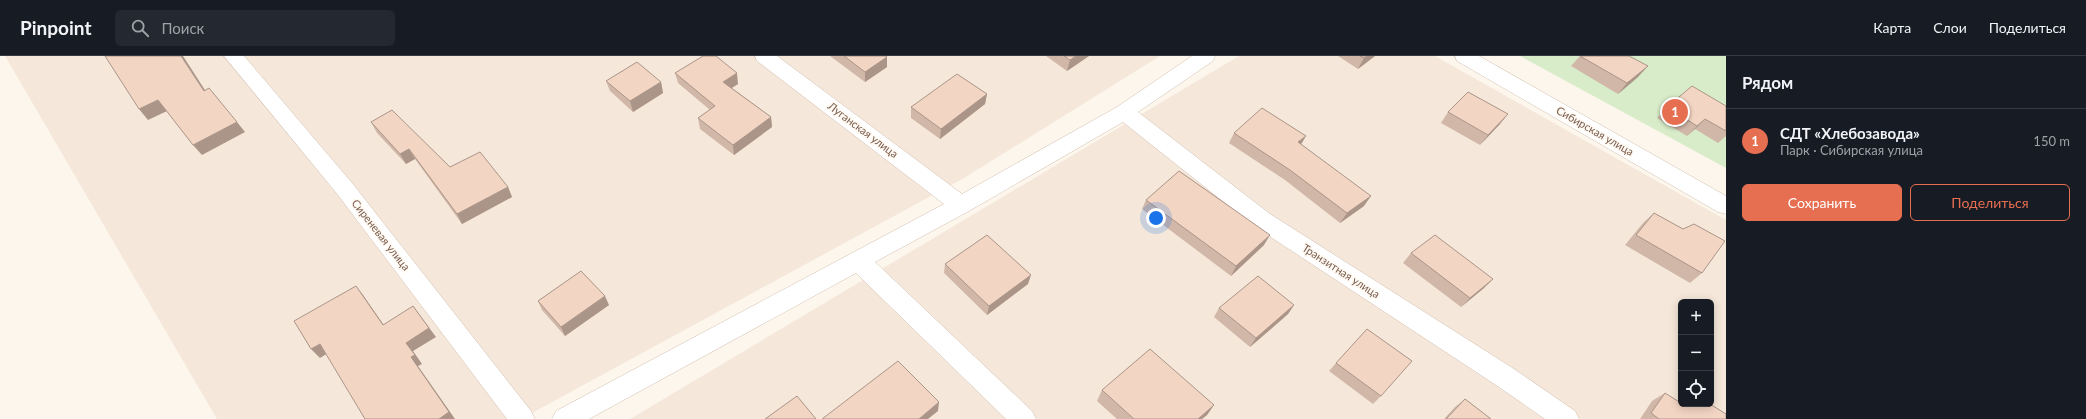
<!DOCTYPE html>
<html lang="ru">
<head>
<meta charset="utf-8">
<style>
	body { margin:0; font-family:Lato,sans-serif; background:#242831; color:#f1f3f6 }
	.controls { position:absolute; right:12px; bottom:12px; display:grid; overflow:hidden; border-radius:6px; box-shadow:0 2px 10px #0003 }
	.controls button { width:36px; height:36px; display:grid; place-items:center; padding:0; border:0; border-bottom:1px solid #363941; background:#171b24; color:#f1f3f6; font:20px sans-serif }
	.you { position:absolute; left:1156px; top:162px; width:14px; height:14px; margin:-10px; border:3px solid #fff; border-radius:50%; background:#1a73e8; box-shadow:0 0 0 6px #1a73e833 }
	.badge { display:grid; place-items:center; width:26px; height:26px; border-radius:50%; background:#e76f51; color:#fff; font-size:13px; font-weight:700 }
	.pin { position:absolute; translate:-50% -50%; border:2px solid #fff; box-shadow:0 1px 4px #0006 }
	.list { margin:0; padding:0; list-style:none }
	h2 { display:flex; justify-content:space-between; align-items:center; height:52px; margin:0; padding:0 16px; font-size:17px }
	h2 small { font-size:13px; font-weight:400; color:#9ea1a6 }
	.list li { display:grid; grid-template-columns:26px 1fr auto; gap:12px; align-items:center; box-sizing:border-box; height:64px; padding:0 16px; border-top:1px solid #363941 }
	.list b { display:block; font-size:15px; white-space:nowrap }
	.list p { margin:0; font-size:13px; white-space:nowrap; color:#9ea1a6 }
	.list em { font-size:13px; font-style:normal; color:#9ea1a6 }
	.actions { display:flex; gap:8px; padding:12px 16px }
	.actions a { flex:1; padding:9px 0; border:1px solid #e76f51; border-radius:6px; text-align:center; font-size:14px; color:#e76f51 }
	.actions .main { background:#e76f51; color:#fff }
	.icon { flex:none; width:22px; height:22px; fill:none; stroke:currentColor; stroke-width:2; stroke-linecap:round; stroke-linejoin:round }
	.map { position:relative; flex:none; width:1726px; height:363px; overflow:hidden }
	header { display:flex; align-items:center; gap:24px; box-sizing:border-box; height:56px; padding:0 20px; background:#171b24; border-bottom:1px solid #363941 }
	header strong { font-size:19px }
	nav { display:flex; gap:22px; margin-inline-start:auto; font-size:14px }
	.search { width:280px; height:36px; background:#242831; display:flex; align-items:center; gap:10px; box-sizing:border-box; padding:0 14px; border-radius:6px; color:#9ea1a6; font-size:15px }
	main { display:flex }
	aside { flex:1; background:#171b24 }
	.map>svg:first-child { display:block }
	.residential { fill:#f5e8da; fill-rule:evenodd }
	.green { fill:#d8ecc9 }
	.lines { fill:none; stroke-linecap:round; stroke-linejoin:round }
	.street-casing { stroke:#d1beb0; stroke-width:1 }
	.street { fill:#fff; fill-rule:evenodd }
	.wall { fill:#d1b7a8 }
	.shaded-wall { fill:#aa9588 }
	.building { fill:#f3d5c3; stroke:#aa9588 }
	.labels { text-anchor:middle; stroke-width:3.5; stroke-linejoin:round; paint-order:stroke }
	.street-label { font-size:11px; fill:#7a5c4d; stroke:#fffaf3 }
</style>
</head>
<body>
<header>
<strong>Pinpoint</strong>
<div class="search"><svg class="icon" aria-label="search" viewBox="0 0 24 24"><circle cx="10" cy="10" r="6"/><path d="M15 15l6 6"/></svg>Поиск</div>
<nav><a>Карта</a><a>Слои</a><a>Поделиться</a></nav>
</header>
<main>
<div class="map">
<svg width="1726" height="363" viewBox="0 0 1726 363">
	<rect width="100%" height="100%" fill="#fdf6ec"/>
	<path class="residential" d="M5,0H1160L964,122L521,363H217Z
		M1239,0H1435L1726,164V363H630ZM1681,246H1711V348H1681Z"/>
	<path class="green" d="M1520,0H1726V112Z"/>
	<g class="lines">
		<defs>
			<path id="street" d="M224,0H244L352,127L531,355L535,363H507L338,139Z
				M755,0H777L962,138L1117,51L1192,0H1215L1213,5L1138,56L1270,158L1514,313L1575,355L1579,363H1545L1496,329L1254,170L1123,66L969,155L875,206L1032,355L1036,363H1006L856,217L589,363H552L556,355L944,148L757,5Z
				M1455,0H1479L1726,140V158L1718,156L1457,5Z"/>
		</defs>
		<use href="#street" class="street-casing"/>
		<use href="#street" class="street"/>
	</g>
	<path class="wall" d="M830,0H886L887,11L865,26Z
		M1046,0H1089L1067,15Z
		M1338,0H1375L1358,13Z
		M1580,0L1638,21L1618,38L1571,10Z
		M675,17L738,28L732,32L771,61L772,71L734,99L700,73L698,62L710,54L678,27Z
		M606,25L661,26L663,37L633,56L610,35Z
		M987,38L985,48L940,83L911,62V51Z
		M1726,50V80L1718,87L1695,73L1687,80L1657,62L1667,51Z
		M1448,56L1500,68L1480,89L1441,67Z
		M371,66L450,111L508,131L512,141L462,168L415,103L406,108L377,77Z
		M1234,77L1306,80L1301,88L1364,150L1340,167L1285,124L1229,87Z
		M1146,144L1264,189L1231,220L1142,153Z
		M1654,157L1683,173L1702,217L1690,227L1625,189L1643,167Z
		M1411,197L1484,232L1461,251L1403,207Z
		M945,208L1028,228L987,259L944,217Z
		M538,245L609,249L565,280L542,254Z
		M1294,249L1288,258L1250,291L1214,261L1219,252Z
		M1336,307L1381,340L1373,348L1329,315Z
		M1102,334L1214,349L1207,359L1202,363H1117L1097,345Z
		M1665,337L1681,347V346V348H1710L1726,363H1640L1652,345Z
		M1465,343L1491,363H1444L1455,351Z"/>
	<path class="shaded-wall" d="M181,0H183L212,45L204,35Z
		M1076,0H1089L1067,15L1070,4Z
		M1367,0H1375L1358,13L1364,2Z
		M887,1V11L865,26V16Z
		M1648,10L1638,21L1618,38L1627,27Z
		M737,17L738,28L725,36L723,26Z
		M661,26L663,37L633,56L630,45Z
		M987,38L985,48L940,83L941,73Z
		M158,44L167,55L148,64L139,53Z
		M1508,58L1500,68L1480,89L1488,79Z
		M771,61L772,71L734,99L733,89Z
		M1705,63L1695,73L1687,80L1697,70Z
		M237,66L245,76L202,99L193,89Z
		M1306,80L1300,90L1298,86Z
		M409,93L415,103L406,108L400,98Z
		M508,131L512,141L462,168L457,158Z
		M1371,140L1364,150L1340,167L1347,157Z
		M1270,179L1264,189L1231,220L1236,210Z
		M1031,219L1028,228L987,259L989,250Z
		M1493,223L1484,232L1461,251L1470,242Z
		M356,230L363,239L390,278L383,269Z
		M605,240L609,249L565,280L561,271Z
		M1294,249L1288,258L1250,291L1256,282Z
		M413,250L436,281L413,295L422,308L418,310L455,363H439L411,301L406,287Z
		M320,288L328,297L320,302L311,293Z
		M939,346L938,355L928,363H919Z
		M1214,349L1207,359L1202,363H1198Z"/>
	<path class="building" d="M105,0H181L204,35L209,32L237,66L193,89L158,44L139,53Z
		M703,0H716L737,17L723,26L771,61L733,89L698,62L715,50L675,17Z
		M844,0H886L887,1L865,16Z
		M1064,0H1076L1070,4Z
		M1360,0H1367L1364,2Z
		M1580,0H1629L1648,10L1627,27Z
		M637,6L661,26L630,45L606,25Z
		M957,18L987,38L941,73L911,51Z
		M1692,30L1726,50V75L1705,63L1697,70L1667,51Z
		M1468,36L1508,58L1488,79L1448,56Z
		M1262,52L1306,80L1298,86L1371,140L1347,157L1290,114L1234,77Z
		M392,54L450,111L480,96L508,131L457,158L409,93L400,98L371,66Z
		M1179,115L1270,179L1236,210L1146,144Z
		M1654,157L1683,173L1694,168L1725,185L1702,217L1636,179Z
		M987,179L1031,219L989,250L945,208Z
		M1435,179L1493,223L1470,242L1411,197Z
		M581,215L605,240L561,271L538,245Z
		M1258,220L1294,249L1256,282L1219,252Z
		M356,230L383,269L413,250L429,272L406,287L415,299L411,301L449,356L439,363H365L320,288L311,293L294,265Z
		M1367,273L1412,305L1381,340L1336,307Z
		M1150,293L1214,349L1198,363H1134L1102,334Z
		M898,305L939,346L919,363H822Z
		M1665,337L1681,347V348H1683L1686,350L1687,348H1710L1726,358V363H1659L1651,357Z
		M797,340L816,363H765Z
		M1465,343L1491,363H1446Z"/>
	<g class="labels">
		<g class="street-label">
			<text transform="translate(863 74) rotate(37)" y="4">Луганская улица</text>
			<text transform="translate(1595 75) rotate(30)" y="4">Сибирская улица</text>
			<text transform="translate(381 179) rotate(52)" y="4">Сиреневая улица</text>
			<text transform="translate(1341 215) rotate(33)" y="4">Транзитная улица</text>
		</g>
	</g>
</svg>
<div class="controls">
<button>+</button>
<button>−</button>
<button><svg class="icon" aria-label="locate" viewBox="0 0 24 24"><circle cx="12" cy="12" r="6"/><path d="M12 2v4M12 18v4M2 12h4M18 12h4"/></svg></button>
</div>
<div class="you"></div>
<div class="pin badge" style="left:1675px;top:56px">1</div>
</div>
<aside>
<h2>Рядом<small></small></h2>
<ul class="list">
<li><span class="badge">1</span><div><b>СДТ «Хлебозавода»</b><p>Парк · Сибирская улица</p></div><em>150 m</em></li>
</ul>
<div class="actions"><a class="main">Сохранить</a><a>Поделиться</a></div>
</aside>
</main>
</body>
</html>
